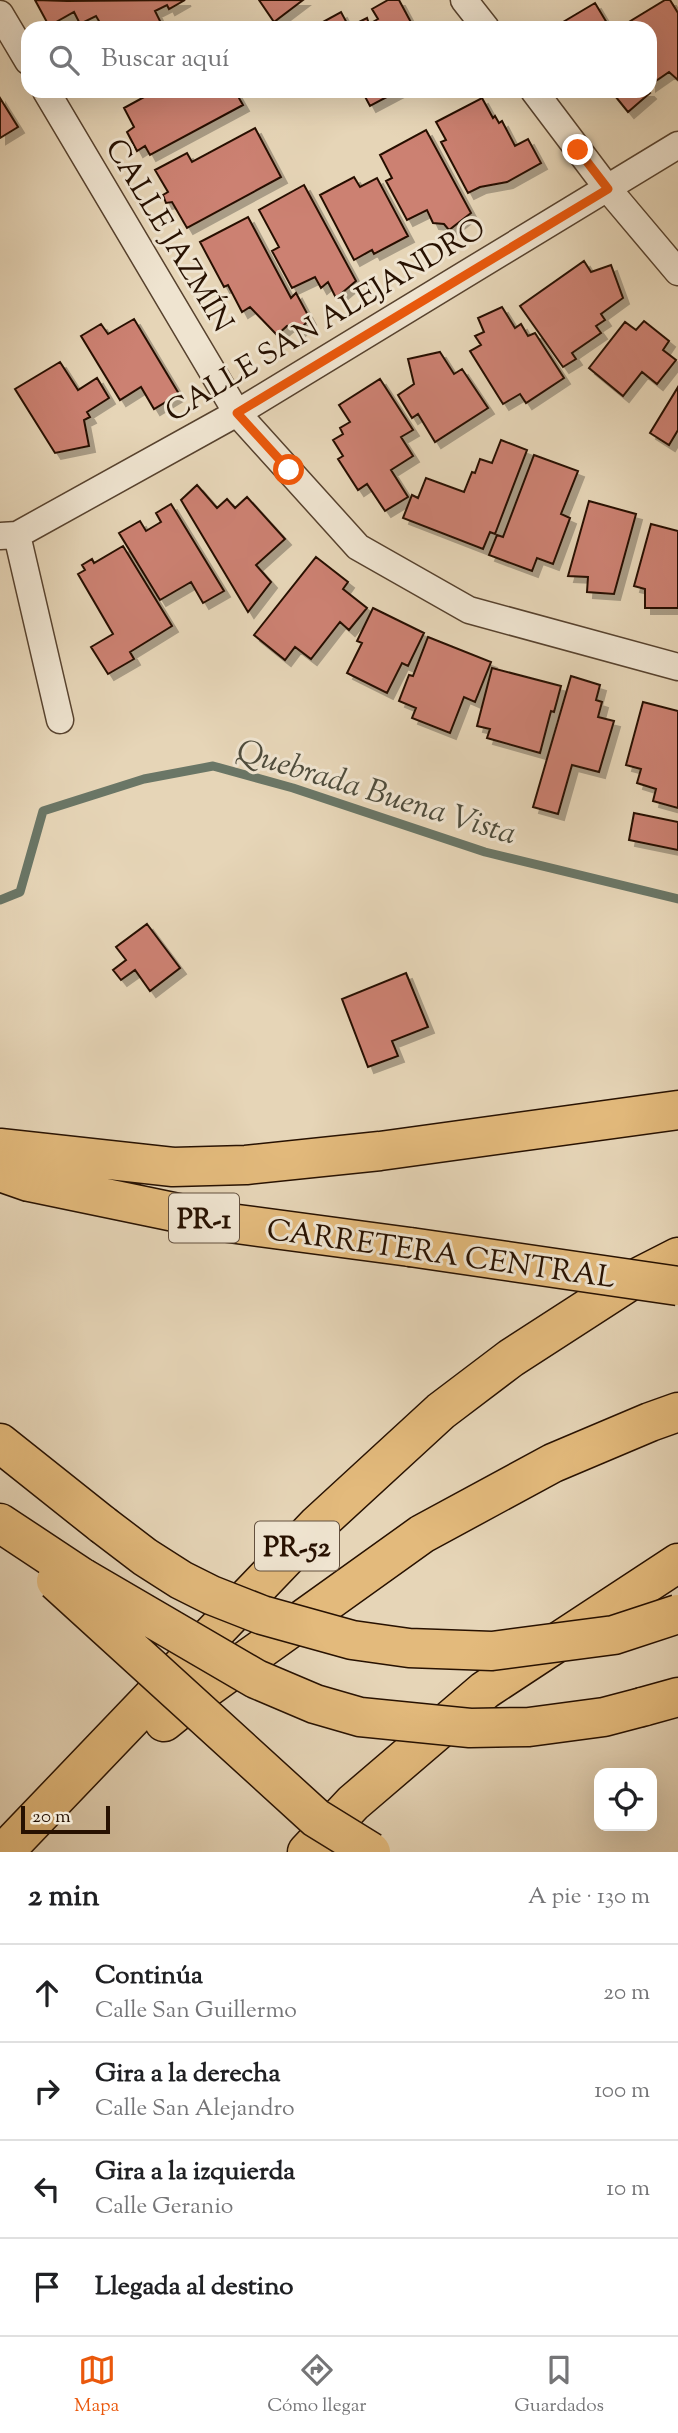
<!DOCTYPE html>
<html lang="es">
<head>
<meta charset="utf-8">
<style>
	body { margin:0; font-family:"Sorts Mill Goudy",serif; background:#f2f2f2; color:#202124 }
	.controls { position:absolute; right:21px; bottom:21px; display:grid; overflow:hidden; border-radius:14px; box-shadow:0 7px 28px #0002 }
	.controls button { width:63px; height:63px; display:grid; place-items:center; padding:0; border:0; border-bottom:2px solid #e0e0e0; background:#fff; color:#202124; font:35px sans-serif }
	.scale { position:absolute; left:21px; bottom:18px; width:89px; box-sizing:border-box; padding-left:7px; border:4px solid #271101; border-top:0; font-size:19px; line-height:24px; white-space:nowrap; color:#271101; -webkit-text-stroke:5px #efe4d0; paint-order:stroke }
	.stop { position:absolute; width:21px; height:21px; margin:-16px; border:5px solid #ea580c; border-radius:50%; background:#fff }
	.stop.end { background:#ea580c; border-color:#fff; box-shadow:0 2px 7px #0008 }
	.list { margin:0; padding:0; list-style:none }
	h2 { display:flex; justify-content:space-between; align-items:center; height:91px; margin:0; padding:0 28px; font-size:30px }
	h2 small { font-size:23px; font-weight:400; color:#757577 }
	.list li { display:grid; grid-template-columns:46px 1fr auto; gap:21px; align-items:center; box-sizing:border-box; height:98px; padding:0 28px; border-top:2px solid #e0e0e0 }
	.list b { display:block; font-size:26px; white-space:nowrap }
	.list p { margin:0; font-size:23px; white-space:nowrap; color:#757577 }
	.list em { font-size:23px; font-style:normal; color:#757577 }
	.icon { flex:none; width:38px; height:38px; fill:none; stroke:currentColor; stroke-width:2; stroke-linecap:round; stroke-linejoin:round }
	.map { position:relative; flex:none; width:678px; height:1852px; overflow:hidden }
	.search { position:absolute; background:#fff; box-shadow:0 7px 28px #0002; left:21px; right:21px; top:21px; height:77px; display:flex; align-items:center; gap:18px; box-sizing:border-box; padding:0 24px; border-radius:21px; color:#757577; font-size:26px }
	.sheet { height:483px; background:#fff }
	nav { display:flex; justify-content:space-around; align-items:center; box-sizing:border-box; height:98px; border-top:2px solid #e0e0e0; background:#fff; font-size:19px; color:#757577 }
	nav a { display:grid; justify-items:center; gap:4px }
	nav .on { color:#ea580c }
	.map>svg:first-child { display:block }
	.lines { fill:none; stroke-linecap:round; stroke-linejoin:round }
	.stream { stroke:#6a7666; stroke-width:9 }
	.building { fill:#cc8172; stroke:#271101; stroke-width:2; filter:url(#shadow) }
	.street-casing { stroke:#57422e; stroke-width:29 }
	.highway-casing { stroke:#271101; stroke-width:41 }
	.street { stroke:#efe4d0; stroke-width:26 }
	.highway { stroke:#e3ba7c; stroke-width:38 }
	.highway-bridge-casing { stroke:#271101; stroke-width:41; stroke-linecap:butt }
	.highway-bridge { stroke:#e3ba7c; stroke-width:38 }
	.route { stroke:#ea580c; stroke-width:9 }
	.labels { text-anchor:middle; stroke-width:6; stroke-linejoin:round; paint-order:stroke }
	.shield { fill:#efe4d0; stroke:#63503f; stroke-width:2 }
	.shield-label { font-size:28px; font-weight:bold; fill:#271101 }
	.street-label { font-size:30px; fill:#271101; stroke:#efe4d0 }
	.water-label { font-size:32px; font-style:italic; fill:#4e4c3c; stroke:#efe4d0 }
</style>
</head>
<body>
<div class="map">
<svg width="678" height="1852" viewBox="0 0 678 1852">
	<defs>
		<filter id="shadow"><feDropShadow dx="6" dy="6" stdDeviation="0" flood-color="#0004"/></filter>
	</defs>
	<rect width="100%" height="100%" fill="#e6d5b7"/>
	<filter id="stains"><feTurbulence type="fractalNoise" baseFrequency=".00286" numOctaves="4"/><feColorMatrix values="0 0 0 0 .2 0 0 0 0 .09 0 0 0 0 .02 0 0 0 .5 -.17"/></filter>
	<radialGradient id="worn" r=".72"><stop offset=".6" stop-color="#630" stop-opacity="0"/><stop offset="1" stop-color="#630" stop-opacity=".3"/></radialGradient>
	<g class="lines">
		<path class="stream" d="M0,900L20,892L43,811L144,779L213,766L293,788L485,852L678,899"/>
	</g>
	<path class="building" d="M35,0L67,1L185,0L169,9L167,5L155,11L162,25L157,28H103L96,16L80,24L74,12L49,26Z
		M259,0H303L274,22Z
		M388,0H399L414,28H312L341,12L349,27L367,18L369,24L378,19L372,9Z
		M665,0H670L678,13V80L669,72L650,85V28H619Z
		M595,3L610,28H553Z
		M155,91H235L243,105L150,155L145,146L137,151L127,132L134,127L124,108Z
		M362,91H398L370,106Z
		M611,91H648L650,93L628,112Z
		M0,98L18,127L0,138Z
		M482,98L493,118L495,116L499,123L502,121L515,146L528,139L541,163L507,182L480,187L468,193L441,142L446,140L436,122Z
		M255,128L281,177L187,228L172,202L166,203L163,195L168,192L155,170L187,153L192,162Z
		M426,130L471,213L449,230L444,224L433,223L427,210L407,220L386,181L392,178L380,155Z
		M354,177L360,187L377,178L408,236L374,254L372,250L354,260L320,195Z
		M304,185L356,281L336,298L328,282L321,288L315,277L292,288L272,251L279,247L259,210Z
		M248,217L291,298L296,293L310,319L298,331L292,325L287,326L277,335L250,307L242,312L228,285L224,287L200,242Z
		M584,261L591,272L611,265L623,298L601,314L605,320L596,326L601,333L572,353L576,359L563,367L520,306Z
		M502,307L515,328L521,324L528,336L535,333L564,378L526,403L520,394L503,404L470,351L481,345L475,336L484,332L478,318Z
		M134,319L179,394L154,409L141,387L120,400L81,336L101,324L108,334Z
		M644,321L669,341L663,350L676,360L657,384L642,372L623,396L589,368L625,322L636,330Z
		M440,352L454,374L462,369L488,408L435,442L418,414L412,418L398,395L414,384L408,359Z
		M60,362L78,390L97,378L109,398L87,412L90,417L84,420L89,446L55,453L15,389Z
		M380,379L413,430L401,437L413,456L391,470L408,497L385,511L367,484L358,490L338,459L343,456L333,440L343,434L340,428L350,422L339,405Z
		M678,387V430L669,445L650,433Z
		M501,440L527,450L495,534L490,532L483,549L403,518L412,495L418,498L426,478L464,492L472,472L475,473L480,459L492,463Z
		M534,455L578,471L561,514L570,518L553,564L537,558L532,571L489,555L497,535L503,537Z
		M197,485L217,508L227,499L235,508L247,497L285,539L256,565L271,582L248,612L181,500Z
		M589,501L636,514L614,594L587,592L588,577L568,576Z
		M171,504L224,591L203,603L191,582L160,600L119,533L140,521L146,531L161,522L156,513Z
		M651,524L678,531V608H645V589L634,586Z
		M123,546L172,626L130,652L134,659L108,674L91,647L113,634L78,574L85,570L82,565L92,559L94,563Z
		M316,557L348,582L343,589L367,608L349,630L340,622L311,659L295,647L285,660L254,635Z
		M373,608L424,633L408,666L402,663L387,693L347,673L362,643L357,641Z
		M428,637L491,662L475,702L464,697L450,733L412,718L416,708L399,701L409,675L413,676Z
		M492,668L561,686L554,712L551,711L540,753L487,738L490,729L477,726Z
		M571,676L600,685L596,700L602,702L598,717L614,721L599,772L572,765L558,814L533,807Z
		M643,702L678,711V808L653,801L656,789L637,783L641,769L626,765Z
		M634,813L678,822V850L629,840Z
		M147,924L180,968L150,991L135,970L121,980L113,970L126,960L116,947Z
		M406,973L428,1027L392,1041L398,1056L368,1067L342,999Z"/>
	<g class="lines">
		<defs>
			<path id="street" d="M464,0L486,28
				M0,14L28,61
				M46,91L237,413L358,547L469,610L678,667
				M534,91L608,189L678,272
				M17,535L60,720
				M0,536L17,535L237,413L678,145"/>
			<path id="highway" d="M0,1148L173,1167L246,1165L380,1151L678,1110
				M0,1172L29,1182L222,1222L410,1247
				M0,1443L103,1525
				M0,1523L83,1578
				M642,1707L678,1697
				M164,1722L200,1693L422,1534L553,1463L650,1422L678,1412
				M4,1852L318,1524L441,1411L511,1358L627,1283L678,1257
				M307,1852L353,1803L485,1690L678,1563"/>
		</defs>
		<use href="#street" class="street-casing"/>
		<use href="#highway" class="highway-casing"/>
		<use href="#street" class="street"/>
		<use href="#highway" class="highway"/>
		<defs>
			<path id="highway-bridge" d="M410,1247L678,1286
				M103,1525L145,1557L181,1580L211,1595L262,1615L352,1640L409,1648L492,1651L614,1635L678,1614
				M83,1578L256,1679L315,1704L360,1717L470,1728L529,1727L604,1717L642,1707
				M56,1581L316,1818L371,1852"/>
		</defs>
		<use href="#highway-bridge" class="highway-bridge-casing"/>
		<use href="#highway-bridge" class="highway-bridge"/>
	</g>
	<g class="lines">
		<path class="route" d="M289,470L237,413L608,189L578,150"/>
	</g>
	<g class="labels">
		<g class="shield">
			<rect x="169" y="1193.5" width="70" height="49" rx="5"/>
			<rect x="255" y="1521.5" width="84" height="49" rx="5"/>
		</g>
		<g class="shield-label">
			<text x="204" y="1228">PR-1</text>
			<text x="297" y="1556">PR-52</text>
		</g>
		<g class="street-label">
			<text transform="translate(170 235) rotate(59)" y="10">CALLE JAZMÍN</text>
			<text transform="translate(325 319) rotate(-31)" y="10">CALLE SAN ALEJANDRO</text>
			<text transform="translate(441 1253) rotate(8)" y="10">CARRETERA CENTRAL</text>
		</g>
		<g class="water-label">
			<text transform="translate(377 791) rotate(17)" y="11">Quebrada Buena Vista</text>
		</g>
	</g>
	<rect width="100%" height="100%" filter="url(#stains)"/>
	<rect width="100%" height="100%" fill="url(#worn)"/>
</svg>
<div class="controls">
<button><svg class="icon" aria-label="locate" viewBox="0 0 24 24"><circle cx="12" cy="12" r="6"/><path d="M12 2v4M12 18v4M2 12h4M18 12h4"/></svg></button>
</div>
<div class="scale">20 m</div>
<div class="stop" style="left:289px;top:470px"></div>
<div class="stop end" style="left:578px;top:150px"></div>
<div class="search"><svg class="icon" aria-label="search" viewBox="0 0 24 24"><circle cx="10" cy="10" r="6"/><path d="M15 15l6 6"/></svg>Buscar aquí</div>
</div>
<section class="sheet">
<h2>2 min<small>A pie · 130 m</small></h2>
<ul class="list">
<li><svg class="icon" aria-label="ahead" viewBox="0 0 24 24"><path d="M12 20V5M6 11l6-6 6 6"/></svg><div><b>Continúa</b><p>Calle San Guillermo</p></div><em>20 m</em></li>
<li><svg class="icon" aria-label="right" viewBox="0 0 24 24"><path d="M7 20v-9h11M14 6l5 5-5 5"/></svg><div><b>Gira a la derecha</b><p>Calle San Alejandro</p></div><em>100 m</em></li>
<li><svg class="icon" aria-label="left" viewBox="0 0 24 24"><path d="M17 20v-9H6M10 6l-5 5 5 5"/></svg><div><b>Gira a la izquierda</b><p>Calle Geranio</p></div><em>10 m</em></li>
<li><svg class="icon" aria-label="arrive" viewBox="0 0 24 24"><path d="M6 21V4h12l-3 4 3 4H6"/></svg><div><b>Llegada al destino</b></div></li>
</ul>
</section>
<nav>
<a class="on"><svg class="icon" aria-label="map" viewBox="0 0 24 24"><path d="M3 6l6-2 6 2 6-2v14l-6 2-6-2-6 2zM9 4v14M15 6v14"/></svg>Mapa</a>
<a><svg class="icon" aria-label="directions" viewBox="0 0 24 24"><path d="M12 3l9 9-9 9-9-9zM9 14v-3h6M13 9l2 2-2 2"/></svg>Cómo llegar</a>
<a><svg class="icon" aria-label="saved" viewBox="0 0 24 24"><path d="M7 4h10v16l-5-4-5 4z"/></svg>Guardados</a>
</nav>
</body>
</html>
